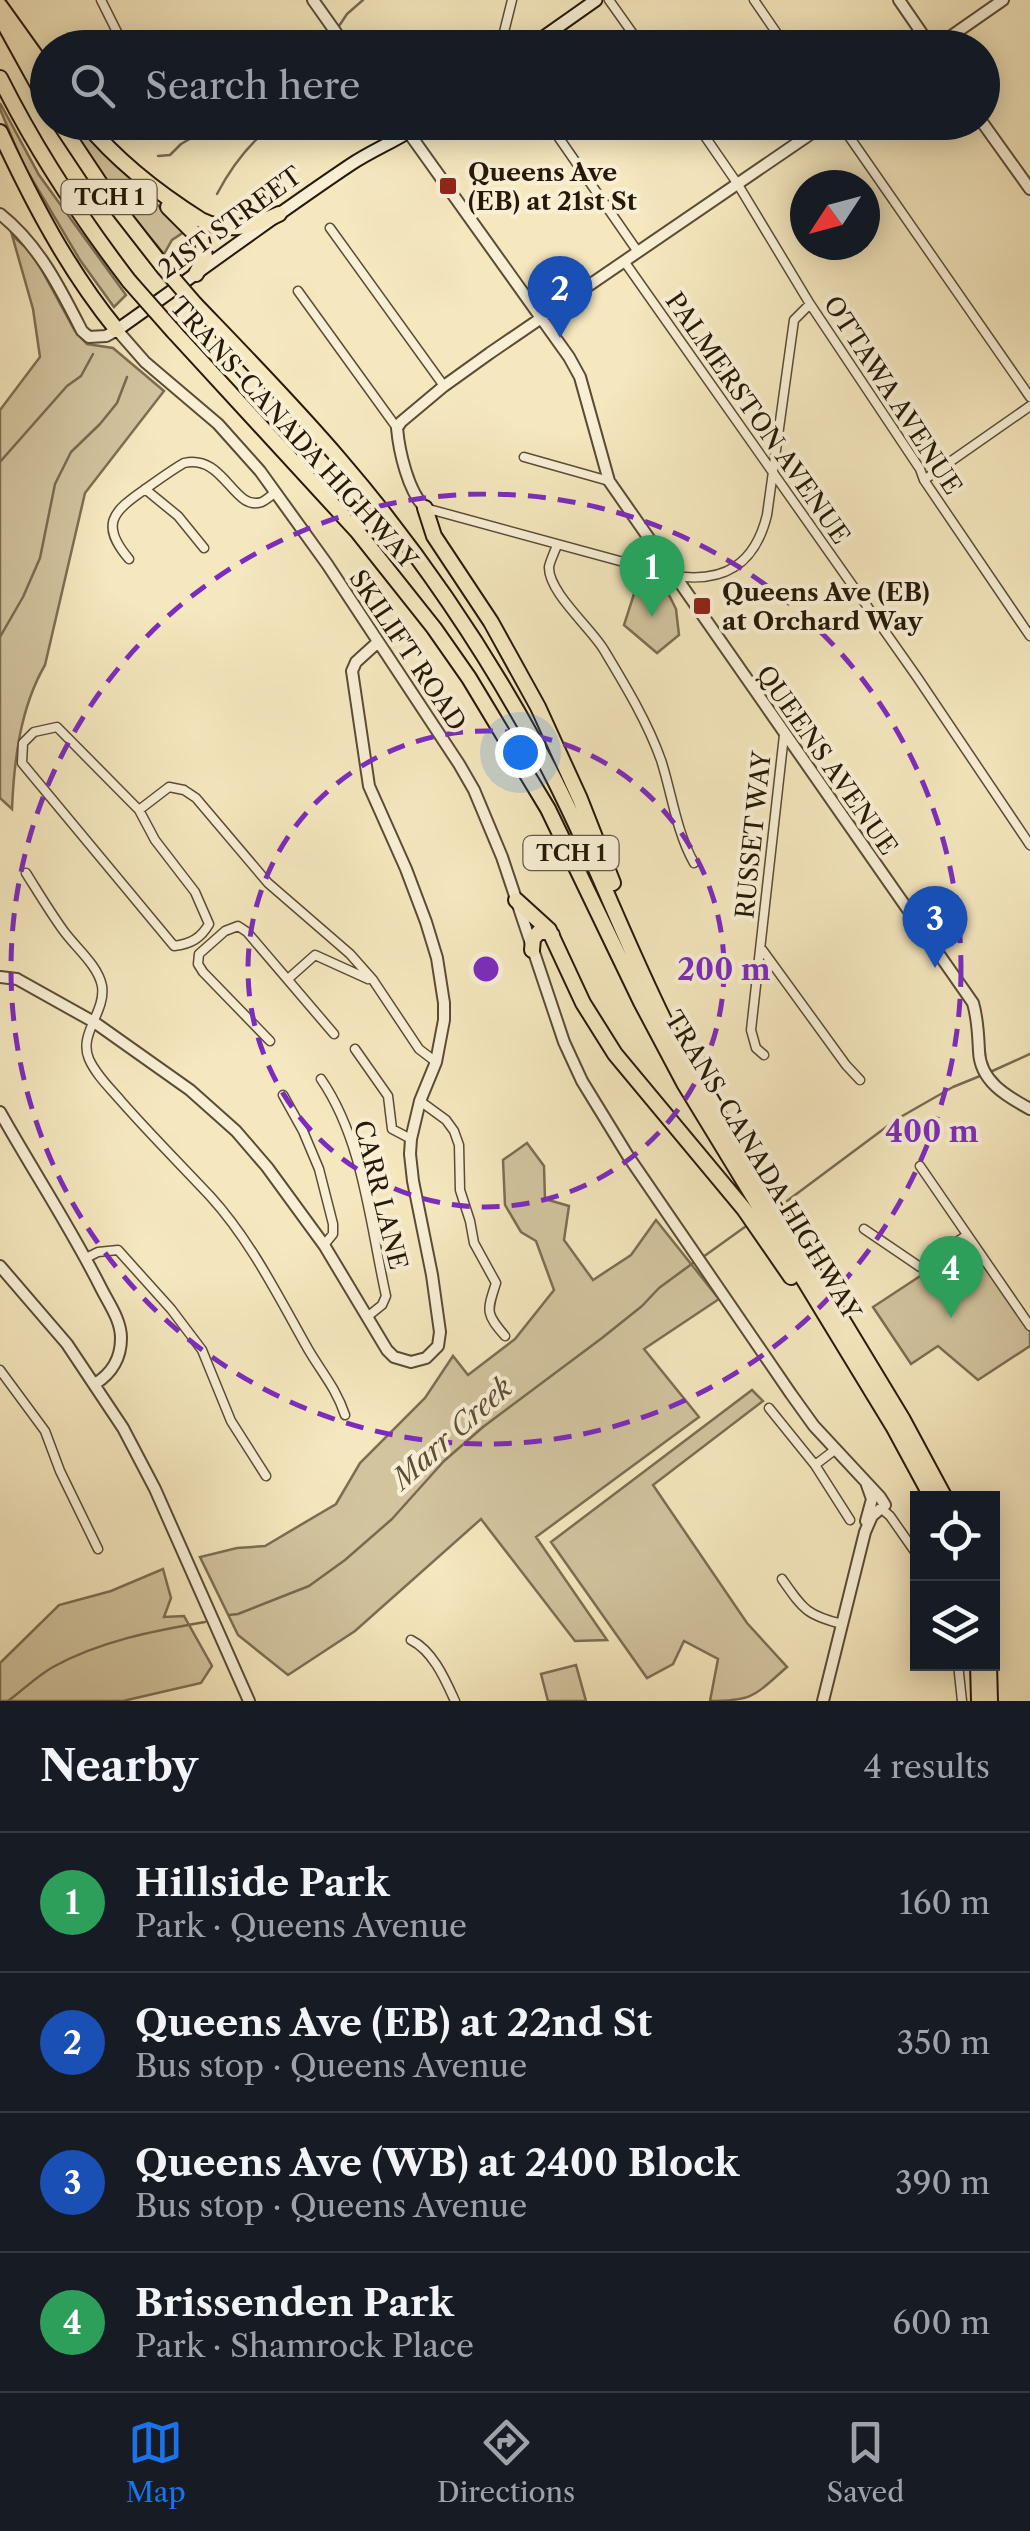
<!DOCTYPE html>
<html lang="en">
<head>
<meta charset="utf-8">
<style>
	body { margin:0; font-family:"Libre Caslon Text",serif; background:#20242c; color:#f1f3f6 }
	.controls { position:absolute; right:30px; bottom:30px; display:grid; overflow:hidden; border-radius:0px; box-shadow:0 5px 25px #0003 }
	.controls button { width:90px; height:90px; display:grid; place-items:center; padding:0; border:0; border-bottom:2px solid #363941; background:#171b24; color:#f1f3f6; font:50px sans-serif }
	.compass { position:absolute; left:790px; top:170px; width:90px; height:90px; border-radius:50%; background:#171b24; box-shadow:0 5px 25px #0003; rotate:234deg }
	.you { position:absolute; left:520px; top:752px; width:35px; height:35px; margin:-25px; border:8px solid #fff; border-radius:50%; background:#1a73e8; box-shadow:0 0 0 15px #1a73e833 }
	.badge { display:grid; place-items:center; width:65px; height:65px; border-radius:50%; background:#1a73e8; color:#fff; font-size:32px; font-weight:700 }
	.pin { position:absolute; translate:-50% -82px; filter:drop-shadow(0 2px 5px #0008) }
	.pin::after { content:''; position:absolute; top:52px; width:35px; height:30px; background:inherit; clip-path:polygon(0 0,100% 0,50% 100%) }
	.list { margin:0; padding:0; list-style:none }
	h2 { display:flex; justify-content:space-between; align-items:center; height:130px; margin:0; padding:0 40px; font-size:42px }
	h2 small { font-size:32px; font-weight:400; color:#9ea1a6 }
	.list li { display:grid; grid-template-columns:65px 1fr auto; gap:30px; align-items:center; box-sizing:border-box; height:140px; padding:0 40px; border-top:2px solid #363941 }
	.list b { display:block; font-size:38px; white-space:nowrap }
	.list p { margin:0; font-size:32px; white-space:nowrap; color:#9ea1a6 }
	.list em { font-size:32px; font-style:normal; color:#9ea1a6 }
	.icon { flex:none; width:55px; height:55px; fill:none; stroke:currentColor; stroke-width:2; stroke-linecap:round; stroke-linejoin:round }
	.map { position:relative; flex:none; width:1030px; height:1701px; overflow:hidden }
	.search { position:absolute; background:#171b24; box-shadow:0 5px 25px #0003; left:30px; right:30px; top:30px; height:110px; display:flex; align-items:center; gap:25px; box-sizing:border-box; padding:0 35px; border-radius:55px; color:#9ea1a6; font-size:38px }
	.sheet { height:690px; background:#171b24 }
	nav { display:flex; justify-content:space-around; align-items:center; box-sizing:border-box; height:140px; border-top:2px solid #363941; background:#171b24; font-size:28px; color:#9ea1a6 }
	nav a { display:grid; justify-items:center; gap:5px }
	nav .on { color:#1a73e8 }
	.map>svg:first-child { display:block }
	.green { fill:#d2c49f; stroke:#7c6e53; stroke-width:2.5 }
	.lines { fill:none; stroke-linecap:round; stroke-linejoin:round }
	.stream { stroke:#786b50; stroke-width:2.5 }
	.minor-casing { stroke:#5a4c35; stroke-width:11 }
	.tertiary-casing { stroke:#5a4c35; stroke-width:14 }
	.secondary-casing { stroke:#261907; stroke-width:15 }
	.motorway-casing { stroke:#261907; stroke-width:18 }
	.minor { stroke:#f8efd5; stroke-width:8 }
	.tertiary { stroke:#f8efd5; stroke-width:10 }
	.secondary { stroke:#f8efd5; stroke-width:11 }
	.motorway { stroke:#f5e7be; stroke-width:14 }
	.motorway-bridge-casing { stroke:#261907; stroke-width:18; stroke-linecap:butt }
	.motorway-bridge { stroke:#f5e7be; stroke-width:14 }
	.ring { fill:none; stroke:#7b2cbf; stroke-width:5; stroke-dasharray:18 12 }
	.poi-dot { fill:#8f2418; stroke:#f8efd5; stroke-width:4 }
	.labels { text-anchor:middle; stroke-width:8; stroke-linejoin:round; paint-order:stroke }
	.shield { fill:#f8efd5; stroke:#655945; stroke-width:2.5 }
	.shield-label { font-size:22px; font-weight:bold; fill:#261907 }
	.poi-label { font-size:25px; font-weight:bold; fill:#261907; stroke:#f8efd5; text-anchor:start }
	.street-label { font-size:25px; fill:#261907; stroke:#f8efd5 }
	.water-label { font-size:28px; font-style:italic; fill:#5d4f37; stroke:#f8efd5 }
	.centre { fill:#7b2cbf; stroke:#f8efd5; stroke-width:5 }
	.ring-label { font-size:30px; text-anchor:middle; font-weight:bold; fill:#7b2cbf; stroke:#f8efd5; stroke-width:8; stroke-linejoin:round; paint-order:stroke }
</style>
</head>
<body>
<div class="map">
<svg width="1030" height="1701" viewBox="0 0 1030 1701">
	<rect width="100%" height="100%" fill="#f5e7be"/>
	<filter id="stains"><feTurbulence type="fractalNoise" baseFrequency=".002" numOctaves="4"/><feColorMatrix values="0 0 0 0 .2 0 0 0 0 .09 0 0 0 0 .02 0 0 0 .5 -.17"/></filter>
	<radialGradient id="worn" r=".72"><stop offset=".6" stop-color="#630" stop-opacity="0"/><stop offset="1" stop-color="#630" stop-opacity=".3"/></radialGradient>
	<path class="green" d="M0,103L39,175L126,295L114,307L80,260L23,164L0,109Z
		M67,123H81L95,141L184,232L172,240L164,254L110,189Z
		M12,235L33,254L75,331L87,344L113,348L164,391L85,493L45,665C20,708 14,761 12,809L0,798V410L40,357L33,309Z
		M640,575L662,581L676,609L679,635L657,653L624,625Z
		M527,1143L544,1166L545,1199L569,1206L564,1240L593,1280L631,1255L656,1220L719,1299L644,1349L699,1417L536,1537L607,1640L575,1641L481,1519L355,1631L288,1675L238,1635L200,1557L237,1548L265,1546L336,1504L360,1463L425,1398L453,1356L468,1375L515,1339L554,1290L536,1241L521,1232L505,1205L503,1160Z
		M969,1244L1030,1330V1346L978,1380L938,1346L911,1364L873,1307Z
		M752,1390L763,1401L653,1485L747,1623L787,1667C755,1695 754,1701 710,1701L718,1659L684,1641L673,1664L647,1678L551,1542Z
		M163,1569L171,1598L164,1617L184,1616L212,1666L201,1683L123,1701H0V1663L59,1605L111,1591Z
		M576,1665L586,1701H548L541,1674Z"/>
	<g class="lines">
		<path class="stream" d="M339,26L347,14L363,0
			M325,48L328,42
			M158,156L170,155L181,144L212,126L233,129L246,133L261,122
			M217,194C232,165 250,142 276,122
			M0,462L67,386L81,376L93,354
			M0,637L23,597L40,558L55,484L71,452L100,424L117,403L127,377
			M988,1073L1030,1054
			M787,1201L897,1119L953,1087L980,1076
			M703,1257L749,1224
			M229,1615L238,1614L309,1586L345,1560L392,1519L444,1461L483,1427L602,1338L642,1306L659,1288L693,1263
			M8,1701C23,1690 37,1676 53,1667C100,1641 153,1631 205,1622"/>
		<defs>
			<path id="minor" d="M101,0L125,48
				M609,0L643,48
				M754,0L787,48
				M500,48L512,0
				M548,122L638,252
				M695,122L737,183L810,304L920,469L924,480L1030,636
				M839,122L1030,397
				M330,228L444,386
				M624,261L917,677L1030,845
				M298,291L397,428
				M524,457L609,481
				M924,480L1030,406
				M145,489L178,516L204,548
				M425,508L675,576C725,583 755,564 767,515L794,320L810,304
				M557,545C555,551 550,561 549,567C548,592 592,629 604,650C625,685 647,721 661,760C672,794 676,831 694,863
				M129,559C100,525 112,512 144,490C157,481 170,471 184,463C225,454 233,512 262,502C263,502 275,493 275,492
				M57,727L139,810L155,840L195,892L209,924C201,938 191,944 174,946L22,763L23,743L34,732Z
				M139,810L169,787L184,790L196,798L268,883L350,954L373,980L419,1049L436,1062
				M26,873C38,892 50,912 63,930C75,947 98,965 102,986C106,1012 78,1034 89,1059C96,1075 110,1088 121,1101C150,1134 180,1164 210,1196C251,1241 278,1296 308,1349C322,1373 336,1388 345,1415
				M761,948L846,1065L860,1080
				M288,979L315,955L368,979
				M270,1041L203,972L198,964L199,954L225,931L238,926L247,932L334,1034
				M355,1049L388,1096L392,1129L411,1139
				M764,1055L756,1048L751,1030L784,735
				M321,1079C363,1140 370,1224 386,1296L382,1305L367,1317
				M283,1095L303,1131L319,1169L333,1224V1234L324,1245
				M420,1101L446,1120L454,1131L459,1145L460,1190L470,1221L474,1243L496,1283C487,1311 485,1313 505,1336
				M920,1166L1030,1326
				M864,1229L920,1267L967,1235
				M86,1258L98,1252L118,1250L171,1309L202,1350L231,1421L266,1476
				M0,1370L45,1431L60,1471L98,1549
				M769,1408L815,1465L850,1520
				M815,1465L836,1449
				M882,1509L890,1516L918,1556
				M782,1579C803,1609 806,1615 842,1624
				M411,1640C433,1651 445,1679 455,1701
				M958,1664L962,1701"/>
			<path id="tertiary" d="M313,0L347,48
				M899,0L932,48
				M934,48L1003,0
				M401,122L569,357L580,377L609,481L973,1003C978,1020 978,1034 979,1051C980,1081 1006,1096 1030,1109
				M982,122L1030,189
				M0,214C39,245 60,288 82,331L89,337L106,336L117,330L145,362L218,424L260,471L327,564L459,764L474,790L502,857L564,1042L582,1081L628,1156L791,1394L814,1426L880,1497
				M425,508C408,491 399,451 397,428L401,422L444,386L490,353L828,122
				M0,977L17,979L94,1022L190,1090L236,1131L267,1167L324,1245L387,1350L394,1357L411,1362L426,1358L438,1346L440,1332L432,1275L413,1181L410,1154L411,1139L420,1101L436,1062L444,1020V1003L437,958L426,922L406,869L369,786L352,671L356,662L378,642
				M0,1112C33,1171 71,1228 101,1288C109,1304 121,1320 121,1338C121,1359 112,1373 95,1384
				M0,1266L67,1344L123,1428L155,1489L249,1701
				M866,1521L872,1499L867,1485
				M823,1701L865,1532L872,1516L885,1505L880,1497"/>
			<path id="secondary" d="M528,48L596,0
				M117,330C195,275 271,218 350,165C374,149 401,139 424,122"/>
			<path id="motorway" d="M0,6L48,73
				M0,16L48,103
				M0,78C36,150 80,217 129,281
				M59,122L111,200L164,268
				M85,122C117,161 158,193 201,220C228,233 252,227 279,214
				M0,132C33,203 68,270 117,330
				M168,207L202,241L205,256L196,274
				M195,304C244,355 294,406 340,460C414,546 479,641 534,741C589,840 626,949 679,1050L903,1420L945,1498
				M174,332L357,531L434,628L469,678L548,809L641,1002L684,1083L893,1426L932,1498
				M425,508L434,536L491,622L538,707L580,799L613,883
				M516,900L549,930L583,1003L615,1054L744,1209L791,1277
				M532,950L533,939L539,932H548L552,935
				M978,1664L979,1701
				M989,1664L990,1701"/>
		</defs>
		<use href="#minor" class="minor-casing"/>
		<use href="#tertiary" class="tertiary-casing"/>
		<use href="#secondary" class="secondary-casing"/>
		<use href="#motorway" class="motorway-casing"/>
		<use href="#minor" class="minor"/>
		<use href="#tertiary" class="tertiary"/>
		<use href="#secondary" class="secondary"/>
		<use href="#motorway" class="motorway"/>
		<defs>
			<path id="motorway-bridge" d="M164,268L195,304
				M129,281L174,332"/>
		</defs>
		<use href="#motorway-bridge" class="motorway-bridge-casing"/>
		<use href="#motorway-bridge" class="motorway-bridge"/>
	</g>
	<g class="ring">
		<circle cx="486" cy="969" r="238"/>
		<circle cx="486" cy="969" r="475"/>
	</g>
	<g class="poi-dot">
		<rect x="438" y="176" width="20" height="20" rx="5"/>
		<rect x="692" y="596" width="20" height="20" rx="5"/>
	</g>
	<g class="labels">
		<g class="shield">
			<rect x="61.5" y="180" width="95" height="34" rx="8"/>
			<rect x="523.5" y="836" width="95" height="34" rx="8"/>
		</g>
		<g class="shield-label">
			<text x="109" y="205">TCH 1</text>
			<text x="571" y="861">TCH 1</text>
		</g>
		<g class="poi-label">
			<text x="468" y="181">Queens Ave<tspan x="468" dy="29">(EB) at 21st St</tspan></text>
			<text x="722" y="601">Queens Ave (EB)<tspan x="722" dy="29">at Orchard Way</tspan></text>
		</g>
		<g class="street-label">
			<text transform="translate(230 222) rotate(-36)" y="9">21ST STREET</text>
			<text transform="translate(893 395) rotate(57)" y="9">OTTAWA AVENUE</text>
			<text transform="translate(758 418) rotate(55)" y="9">PALMERSTON AVENUE</text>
			<text transform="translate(294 433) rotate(48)" y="9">TRANS-CANADA HIGHWAY</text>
			<text transform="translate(408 650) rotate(56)" y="9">SKILIFT ROAD</text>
			<text transform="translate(827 760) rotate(55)" y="9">QUEENS AVENUE</text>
			<text transform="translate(753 835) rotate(-84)" y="9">RUSSET WAY</text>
			<text transform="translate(763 1165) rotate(59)" y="9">TRANS-CANADA HIGHWAY</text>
			<text transform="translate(381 1195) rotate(76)" y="9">CARR LANE</text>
		</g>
		<g class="water-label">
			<text transform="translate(452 1433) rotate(-42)" y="10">Marr Creek</text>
		</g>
	</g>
	<circle cx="486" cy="969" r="15" class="centre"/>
	<g class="ring-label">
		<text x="724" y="980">200 m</text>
		<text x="932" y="1142">400 m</text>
	</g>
	<rect width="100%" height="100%" filter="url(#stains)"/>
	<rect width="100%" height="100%" fill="url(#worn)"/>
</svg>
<div class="controls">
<button><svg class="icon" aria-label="locate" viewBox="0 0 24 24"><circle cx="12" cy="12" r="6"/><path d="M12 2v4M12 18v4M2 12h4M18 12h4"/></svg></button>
<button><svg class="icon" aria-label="layers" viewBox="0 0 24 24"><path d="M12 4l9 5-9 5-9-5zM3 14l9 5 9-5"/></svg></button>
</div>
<svg class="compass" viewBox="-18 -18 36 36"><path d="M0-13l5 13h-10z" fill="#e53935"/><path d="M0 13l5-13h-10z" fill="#9ea1a6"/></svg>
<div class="you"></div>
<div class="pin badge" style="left:652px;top:617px;background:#2e9e5b">1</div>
<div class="pin badge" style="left:560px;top:338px;background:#1a4fb4">2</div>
<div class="pin badge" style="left:935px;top:968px;background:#1a4fb4">3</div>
<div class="pin badge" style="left:951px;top:1318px;background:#2e9e5b">4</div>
<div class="search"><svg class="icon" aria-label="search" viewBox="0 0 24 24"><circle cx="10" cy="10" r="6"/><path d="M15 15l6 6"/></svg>Search here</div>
</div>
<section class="sheet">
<h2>Nearby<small>4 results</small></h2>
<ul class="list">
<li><span class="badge" style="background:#2e9e5b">1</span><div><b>Hillside Park</b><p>Park · Queens Avenue</p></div><em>160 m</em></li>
<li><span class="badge" style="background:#1a4fb4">2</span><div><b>Queens Ave (EB) at 22nd St</b><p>Bus stop · Queens Avenue</p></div><em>350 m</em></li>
<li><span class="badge" style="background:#1a4fb4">3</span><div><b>Queens Ave (WB) at 2400 Block</b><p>Bus stop · Queens Avenue</p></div><em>390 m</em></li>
<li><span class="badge" style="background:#2e9e5b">4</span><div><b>Brissenden Park</b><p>Park · Shamrock Place</p></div><em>600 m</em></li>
</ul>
</section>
<nav>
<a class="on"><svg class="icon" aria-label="map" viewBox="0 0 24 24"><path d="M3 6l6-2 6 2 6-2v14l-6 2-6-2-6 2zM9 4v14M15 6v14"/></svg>Map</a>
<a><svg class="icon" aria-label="directions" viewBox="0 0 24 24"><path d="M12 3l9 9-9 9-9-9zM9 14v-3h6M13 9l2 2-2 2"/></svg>Directions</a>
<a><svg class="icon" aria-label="saved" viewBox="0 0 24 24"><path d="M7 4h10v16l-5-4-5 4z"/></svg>Saved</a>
</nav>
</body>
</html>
